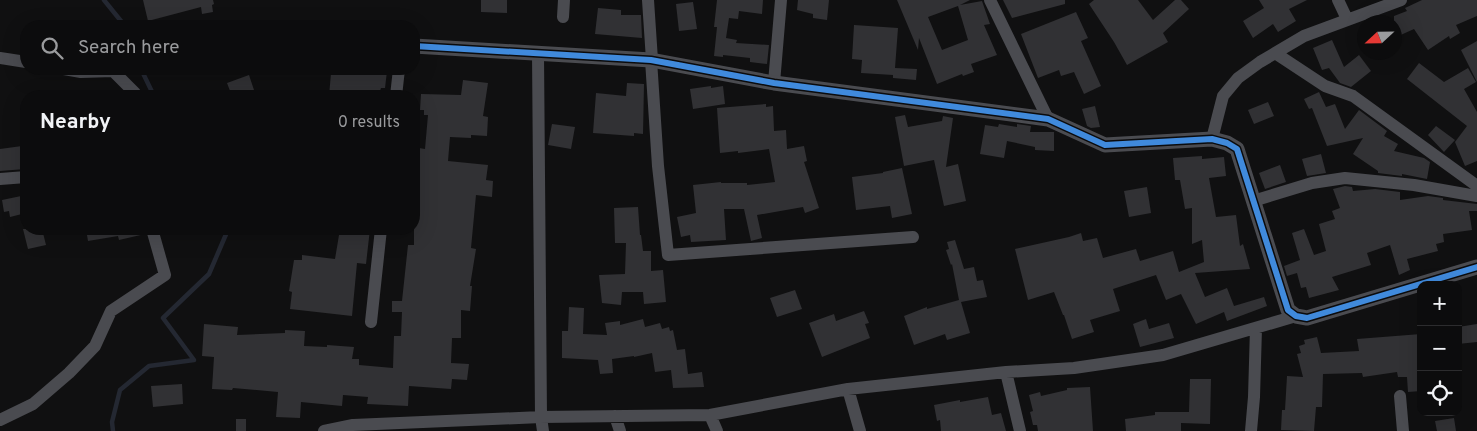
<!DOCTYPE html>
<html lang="en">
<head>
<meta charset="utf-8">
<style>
	body { margin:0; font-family:Overpass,sans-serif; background:#1a1a1b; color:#f1f3f6 }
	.controls { position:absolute; right:15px; bottom:15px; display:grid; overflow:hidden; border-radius:10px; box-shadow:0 5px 20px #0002 }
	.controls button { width:45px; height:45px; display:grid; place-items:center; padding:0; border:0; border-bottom:1px solid #2c2c2e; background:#0c0c0d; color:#f1f3f6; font:25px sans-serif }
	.compass { position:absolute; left:1357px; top:15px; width:45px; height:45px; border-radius:50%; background:#0c0c0d; box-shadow:0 5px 20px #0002; rotate:248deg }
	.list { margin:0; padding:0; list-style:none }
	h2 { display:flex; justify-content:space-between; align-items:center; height:65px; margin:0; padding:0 20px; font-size:21px }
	h2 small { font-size:16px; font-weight:400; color:#9a9b9d }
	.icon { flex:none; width:28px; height:28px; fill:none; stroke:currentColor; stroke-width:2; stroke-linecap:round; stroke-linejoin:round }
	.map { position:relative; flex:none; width:1477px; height:431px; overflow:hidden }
	.search { position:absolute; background:#0c0c0d; box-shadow:0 5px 20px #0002; left:20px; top:20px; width:400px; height:55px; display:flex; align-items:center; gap:12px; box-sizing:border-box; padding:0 18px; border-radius:20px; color:#9a9b9d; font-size:19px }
	.panel { position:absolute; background:#0c0c0d; box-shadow:0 5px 20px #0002; left:20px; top:90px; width:400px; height:145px; border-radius:20px }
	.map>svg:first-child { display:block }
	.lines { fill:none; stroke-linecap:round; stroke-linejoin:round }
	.stream { stroke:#242832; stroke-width:4.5 }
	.building { fill:#313134; fill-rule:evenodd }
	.minor { stroke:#4a4b50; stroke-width:12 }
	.tertiary { stroke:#4a4b50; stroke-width:15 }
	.cycleway-casing { stroke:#0b0b0c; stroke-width:9 }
	.cycleway { stroke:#408adc; stroke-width:6 }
</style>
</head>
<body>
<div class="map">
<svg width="1477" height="431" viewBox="0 0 1477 431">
	<rect width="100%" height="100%" fill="#101011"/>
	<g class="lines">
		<path class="stream" d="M104,0L125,26
			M141,69L154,96
			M113,431L112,422L120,390L149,366L194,360L163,318L209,274L227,232L225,229"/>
	</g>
	<path class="building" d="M143,0H213L214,4L212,5L213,12L202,14L201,7L148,21Z
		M481,0H507V13L481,12Z
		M717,0H763L762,14L739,11L738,19L729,18L726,38L737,40L736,43L769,45L767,64L750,62V58L723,55V57L714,56L717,27H714Z
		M798,0H829L827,20L813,18V14L797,10Z
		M897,0H970L960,5L982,1L990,24L984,25L997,55L971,64L974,72L963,76L962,74L937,84L919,38L918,50ZM958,6L968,40L942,50L928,17Z
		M1003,0H1065V4L1012,18Z
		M1094,0H1138L1153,20L1175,0H1181L1189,9L1163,33L1168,42L1127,65L1114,42L1089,4Z
		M1259,0H1307L1289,9L1296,21L1278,32L1273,24L1253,38L1243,21L1264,8Z
		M1422,0H1477V16L1456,25L1460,33L1450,39L1449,36L1428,50L1414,29L1394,38V16L1407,11L1405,8Z
		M693,2L697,29L679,31L676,4Z
		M598,8L621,10V15H641L642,38L595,34Z
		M1076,12L1088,38L1081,41L1101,86L1084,94L1074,72L1061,76L1059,70L1038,78L1021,34Z
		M854,25L898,28L895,68L917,69L916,80L893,78V75L861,73L862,60L852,59Z
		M1332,40L1344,67L1359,55L1371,71L1351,87L1340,83L1329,68L1322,70L1313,48Z
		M1477,41V82L1461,50Z
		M1419,63L1444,82L1468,68L1476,82L1464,89L1477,112V161L1465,166L1455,142L1467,126L1407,79Z
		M358,69L387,71L385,88H381L380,91H375V93L352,91V96H329L331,73L358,75Z
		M249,75L256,96H232L227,83Z
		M463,80L488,83L483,116L488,117L487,136L471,135V138L450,137L448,161L488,165L486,180L493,181L492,197L476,195L471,248L476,249L470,286H472L470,311L461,310V338H452L451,363L469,364L467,380L452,379L451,389L409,386L408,406L367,404L368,397L343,395L342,406L301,402L300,418L276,417L278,392L233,388L232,390L212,389L214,357L202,356L204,324L238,327L237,335L285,333V330L305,331L304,346L327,347V345L354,347L352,359H359V365L393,368L394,336H401L402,312H392V301H402L408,245H414V205L419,206L420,179H414V167H417L419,148L425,149L428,115H424V110H420L421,94L461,95Z
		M627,83L644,84L643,134L634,133V136L593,133L596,93L626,96Z
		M711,86V88L723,86L725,104L693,109L690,89Z
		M1319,92L1326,107L1335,104L1345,129L1359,110L1387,131L1384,136L1398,144L1394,151L1424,158L1430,162L1427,179L1402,174V176L1378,173V171L1353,154L1363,138L1327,146L1312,108L1309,109L1304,99Z
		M1268,102L1274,116L1254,124L1248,110Z
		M766,104V107L773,106L774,131L786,130L787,149L804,146L807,161L804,162L819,208L805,213L803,207L757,215L762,238L751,241L744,209H724L726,240L691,242L690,235L681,237L677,217L696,213L693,185L721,182V183H747V185L775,182L769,149L738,153V151L720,153L717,108Z
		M1095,106L1100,127L1091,128L1087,126L1082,109Z
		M905,115L908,127L942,121L943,116L953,118L946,167L958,164L966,201L944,206L934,160L904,166L895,117Z
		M552,124L575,127L571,149L548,145Z
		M999,124L1017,127V124L1031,126L1030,132H1054V151L1035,150V147L1007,141L1004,158L980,154L985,125L998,127Z
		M1436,126L1455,140L1444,152L1428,135Z
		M22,146L25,169L0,171V149Z
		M1321,154L1326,173L1307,176L1302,159Z
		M1202,156V159L1224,157L1226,176L1209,178L1216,217L1236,215L1240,246L1243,244L1250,269L1195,273L1205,297L1227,288L1234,306L1264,297L1267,306L1227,321L1224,312L1196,324L1181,294L1166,300L1156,275L1113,289L1120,311L1090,320L1094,332L1072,339L1064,315H1063L1054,292L1028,300L1015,249L1069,237L1081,233L1083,241L1097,238L1103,258L1136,249L1140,261L1173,251L1179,272L1204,262L1202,240L1192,244V208L1185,209L1180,180H1175L1173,158Z
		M1280,165L1286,182L1265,189L1259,173Z
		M902,168L912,214L892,218L890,206L856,210L852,177L883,173V172Z
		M1345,186L1352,187L1353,191L1375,189L1400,192V200L1428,196L1443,198V200L1477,204V211H1469L1472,230L1443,234L1444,242L1436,244L1438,251L1407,259L1410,270L1399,275L1390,245L1367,253L1371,265L1332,277L1339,290L1309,298L1306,287L1301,288L1297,273L1287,276L1284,266L1300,260L1292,233L1304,229L1314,255L1326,251L1319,224L1335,219L1332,211L1340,208L1333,189Z
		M1147,187L1151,213L1129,217L1124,191Z
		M26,195V213L10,217L9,211L4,212L2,200Z
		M638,207L640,235H641L643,251H651V271L663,270L666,302L644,304L643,292H622L621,305L602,303L599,275L625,274L626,243H615L614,208Z
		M23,229H42L46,245L28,249Z
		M86,229H144L145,234L119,240L118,236L88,241Z
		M340,229H370L366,264L357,263L352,316L290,309L292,292L289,291L294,260H302V255L335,259Z
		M955,240L964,269L974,267L977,281L983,280L987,297L961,302L970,333L947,340L945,334L914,345L904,316L927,307V309L959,300L952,264L951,265L946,250L949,249L947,242Z
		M795,290L802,309L777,317L770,298Z
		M569,307L584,308L583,334L607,335L605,323L620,321V325L643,319L645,327L660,323L662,329L669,327L670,331L673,330L677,350L685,349L688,374L702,372L704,387L673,388L671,370L655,372L652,353L634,357V356L612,359L613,373L600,374L598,360L562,358V331H568Z
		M864,311L869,323L865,324L870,338L822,357L809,323L834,314L836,321Z
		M1146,319L1149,329L1169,323L1174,338L1140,347L1133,324Z
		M1477,324V342L1458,344V327Z
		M1421,334V391L1408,392L1407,377H1398L1397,372L1363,377L1362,373L1323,374L1322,407H1316L1314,431L1281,430L1282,410H1285L1287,376L1303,377L1297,354L1301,353L1299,346L1305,344L1304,340L1317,337L1321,353L1359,351L1357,339Z
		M1190,379H1211L1210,424L1181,423V431H1126L1125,419L1155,415V412H1189Z
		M182,384L183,404L153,407L151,386Z
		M1090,387L1093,431H1038L1037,425H1033L1030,412L1033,411L1029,395L1040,392L1041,396L1067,390V388Z
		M988,397L992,415L1001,413L1006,431H941L940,420L937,421L934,405L960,400V402Z
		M1454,418L1456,431H1437L1435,421Z
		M236,419H246V431H236Z"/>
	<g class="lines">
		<path class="minor" d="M648,0L652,60
			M990,0L1048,119
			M1338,0L1347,19
			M563,17L564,0
			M1275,53L1325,86L1353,96L1477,186
			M538,54L541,417L543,431
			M0,58L26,62
			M651,60L658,166L668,255L913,237
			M64,69L81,72L113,71L117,69
			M113,71L135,93L137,96
			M774,83L781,0
			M396,96L399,69
			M1212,139L1223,96L1238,78L1260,62L1304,36L1401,0
			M0,179L26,177
			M1253,201L1312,183L1345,178L1414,185L1477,196
			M371,322L381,229
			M1006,372L1020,431
			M848,389L860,431
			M1400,396L1403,431
			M710,415L717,431
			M615,416L620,431
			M0,420L33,404L69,373L95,346L111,311L165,275L152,229
			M324,431L353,425L541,417L710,415L848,389L1006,372L1074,368L1163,355L1296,316
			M1251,431L1254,397L1256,328"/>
		<path class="tertiary" d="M414,46L651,60L774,83L1048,119L1105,145L1212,139L1227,143L1237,149L1288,310L1296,316L1307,318L1477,267"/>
		<defs>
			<path id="cycleway" d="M414,46L651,60L774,83L1048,119L1105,145L1212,139L1227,143L1237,149L1288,310L1296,316L1307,318L1477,267"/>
		</defs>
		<use href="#cycleway" class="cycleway-casing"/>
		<use href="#cycleway" class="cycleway"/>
	</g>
</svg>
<div class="controls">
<button>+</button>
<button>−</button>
<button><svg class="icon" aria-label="locate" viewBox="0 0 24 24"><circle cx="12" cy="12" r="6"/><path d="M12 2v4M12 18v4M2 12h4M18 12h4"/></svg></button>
</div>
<svg class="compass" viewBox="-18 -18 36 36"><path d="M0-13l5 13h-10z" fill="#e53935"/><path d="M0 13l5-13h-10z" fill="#9a9b9d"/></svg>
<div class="search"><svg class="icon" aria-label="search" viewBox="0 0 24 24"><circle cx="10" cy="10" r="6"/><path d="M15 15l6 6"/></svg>Search here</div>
<section class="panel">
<h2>Nearby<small>0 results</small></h2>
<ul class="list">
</ul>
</section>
</div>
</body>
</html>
